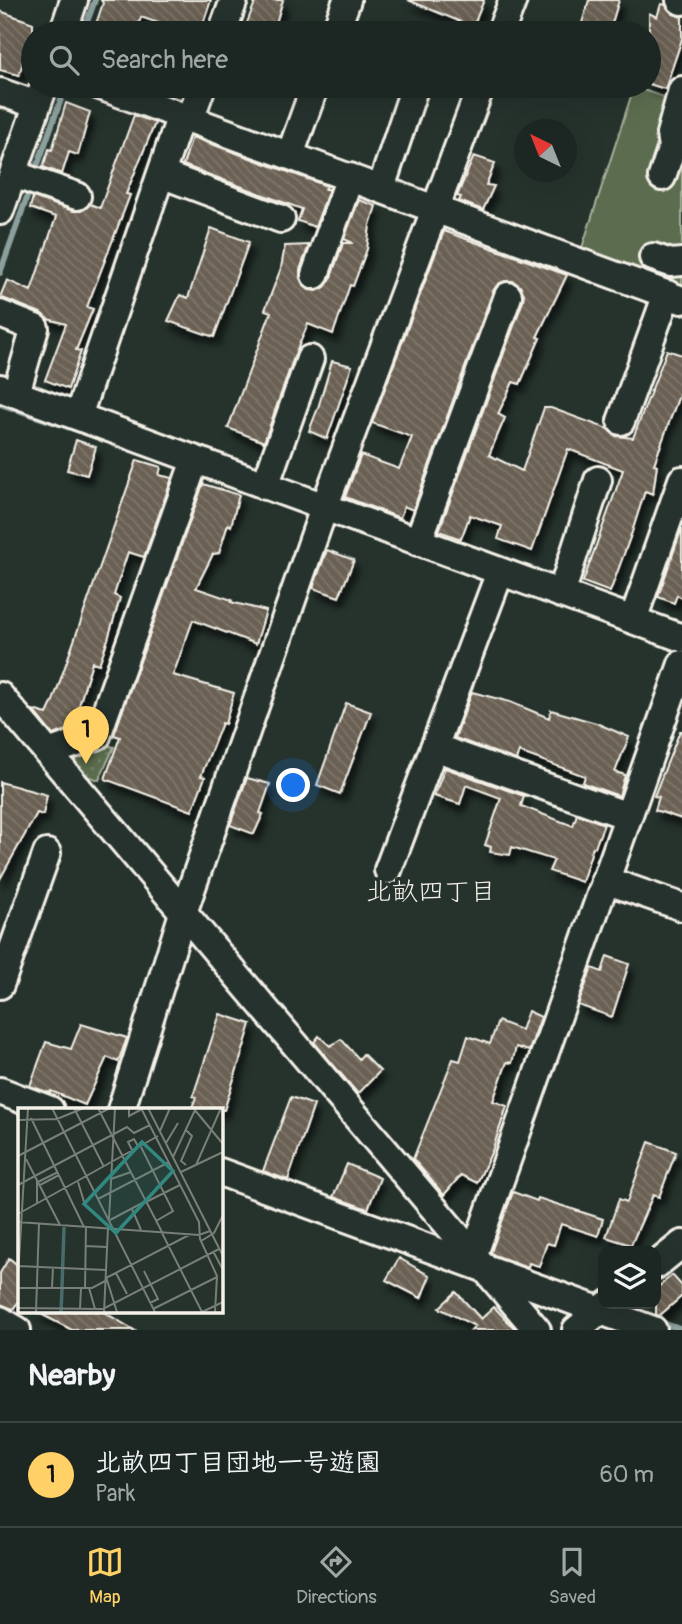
<!DOCTYPE html>
<html lang="en">
<head>
<meta charset="utf-8">
<style>
	body { margin:0; font-family:Pangolin,"Klee One",sans-serif; background:#29322f; color:#f1f3f6 }
	.controls { position:absolute; right:21px; bottom:21px; display:grid; overflow:hidden; border-radius:14px; box-shadow:0 7px 28px #0002 }
	.controls button { width:63px; height:63px; display:grid; place-items:center; padding:0; border:0; border-bottom:2px solid #3a4340; background:#1c2622; color:#f1f3f6; font:35px sans-serif }
	.compass { position:absolute; left:514px; top:119px; width:63px; height:63px; border-radius:50%; background:#1c2622; box-shadow:0 7px 28px #0002; rotate:317deg }
	.you { position:absolute; left:294px; top:786px; width:24px; height:24px; margin:-18px; border:5px solid #fff; border-radius:50%; background:#1a73e8; box-shadow:0 0 0 10px #1a73e833 }
	.badge { display:grid; place-items:center; width:46px; height:46px; border-radius:50%; background:#ffd166; color:#111; font-size:23px; font-weight:700 }
	.pin { position:absolute; translate:-50% -58px; filter:drop-shadow(0 2px 4px #0008) }
	.pin::after { content:''; position:absolute; top:37px; width:24px; height:21px; background:inherit; clip-path:polygon(0 0,100% 0,50% 100%) }
	.list { margin:0; padding:0; list-style:none }
	h2 { display:flex; justify-content:space-between; align-items:center; height:91px; margin:0; padding:0 28px; font-size:30px }
	h2 small { font-size:23px; font-weight:400; color:#a0a5a5 }
	.list li { display:grid; grid-template-columns:46px 1fr auto; gap:21px; align-items:center; box-sizing:border-box; height:105px; padding:0 28px; border-top:2px solid #3a4340 }
	.list b { display:block; font-size:26px; white-space:nowrap }
	.list p { margin:0; font-size:23px; white-space:nowrap; color:#a0a5a5 }
	.list em { font-size:23px; font-style:normal; color:#a0a5a5 }
	.icon { flex:none; width:38px; height:38px; fill:none; stroke:currentColor; stroke-width:2; stroke-linecap:round; stroke-linejoin:round }
	.map { position:relative; flex:none; width:682px; height:1330px; overflow:hidden }
	.search { position:absolute; background:#1c2622; box-shadow:0 7px 28px #0002; left:21px; right:21px; top:21px; height:77px; display:flex; align-items:center; gap:18px; box-sizing:border-box; padding:0 24px; border-radius:38px; color:#a0a5a5; font-size:26px }
	.sheet { height:196px; background:#1c2622 }
	nav { display:flex; justify-content:space-around; align-items:center; box-sizing:border-box; height:98px; border-top:2px solid #3a4340; background:#1c2622; font-size:19px; color:#a0a5a5 }
	nav a { display:grid; justify-items:center; gap:4px }
	nav .on { color:#ffd166 }
	.map>svg:first-child { display:block }
	.grass { fill:url(#grass-dots); stroke:#a8af9c; stroke-width:2 }
	.garden { fill:#5b6d50; stroke:#a8af9c; stroke-width:2 }
	.lines { fill:none; stroke-linecap:round; stroke-linejoin:round }
	.stream { stroke:#8ca19d; stroke-width:6 }
	.building { fill:url(#building-back-hatch); stroke:#f4f1e8; stroke-width:2; filter:url(#shadow) }
	.minor-casing { stroke:#f4f1e8; stroke-width:32 }
	.minor { stroke:#26332d; stroke-width:26 }
	.labels { text-anchor:middle; stroke-width:7; stroke-linejoin:round; paint-order:stroke }
	.neighbourhood-label { font-size:26px; fill:#f4f1e8; stroke:#26332d }
	.inset-river { fill:none; stroke:#476c6b; stroke-width:3.5 }
	.inset-road { fill:none; stroke:#787f78; stroke-width:2 }
	.view { fill:#318880; fill-opacity:0.15; stroke:#318880; stroke-width:3.5 }
	.inset-edge { fill:none; stroke:#f4f1e8; stroke-width:3.5 }
</style>
</head>
<body>
<div class="map">
<svg width="682" height="1330" viewBox="0 0 682 1330">
	<defs>
		<pattern id="grass-dots" width="8" height="8" patternUnits="userSpaceOnUse" patternTransform="scale(1.75)"><rect width="8" height="8" fill="#5b6d50"/><path d="M2 2h.1M6 6h.1" fill="none" stroke="#738269" stroke-width="1.8" stroke-linecap="round"/></pattern>
		<pattern id="building-back-hatch" width="6" height="6" patternUnits="userSpaceOnUse" patternTransform="scale(1.75)"><rect width="6" height="6" fill="#6a6053"/><path d="M-1 5l2 2M0 0l6 6M5-1l2 2" fill="none" stroke="#80776c"/></pattern>
		<filter id="shadow"><feDropShadow dx="4.5" dy="8" stdDeviation="3.5" flood-color="#0009"/></filter>
	</defs>
	<rect width="100%" height="100%" fill="#26332d"/>
	<filter id="ink" filterUnits="userSpaceOnUse"><feTurbulence type="fractalNoise" baseFrequency=".0143" numOctaves="2"/><feDisplacementMap in="SourceGraphic" scale="14" xChannelSelector="R" yChannelSelector="G"/><feConvolveMatrix kernelMatrix="1 2 1 2 8 2 1 2 1" color-interpolation-filters="sRGB"/></filter>
	<g filter="url(#ink)">
		<path class="grass" d="M95,742L114,747L99,780L70,771L62,757Z"/>
		<path class="garden" d="M634,87L682,103V294L580,254Z"/>
		<g class="lines">
			<path class="stream" d="M83,33L95,0
				M34,175L64,91
				M0,273L31,186
				M0,404L91,435
				M658,1321L682,1330"/>
		</g>
		<path class="building" d="M101,0H211L200,33H187L141,17L136,33H93L103,3Z
			M256,0H283L273,33H243Z
			M408,0H484L473,27Z
			M589,0H619L609,33H579Z
			M661,4L666,5L673,14L682,17V39L665,89L649,84V13L657,17Z
			M0,11L33,23V58L25,55L19,75L0,70Z
			M66,103L90,112L78,155L69,152L62,174L43,167L49,149L52,150Z
			M134,115L155,123L126,194L130,195L87,307L93,309L76,350L81,351L68,389L45,380L66,324L48,319L41,313L0,297L7,280L31,291L56,217L30,208L33,197L73,211H81L90,204L100,208Z
			M192,137L327,186L325,189H329L315,227L298,221L302,209L183,165Z
			M474,156L495,163L486,185L494,186L483,210L459,201L461,197L457,196Z
			M359,200L376,206L370,225L367,249L353,286L350,285L333,334L308,324L295,354L264,442L228,428L271,312L265,310L281,268L285,246L309,245L300,270V278L304,286L309,290L317,291L325,287L330,280L343,243H353L344,239Z
			M211,228L249,242L214,337L168,321L180,295L188,298Z
			M444,231L567,275L537,337L540,338L520,384L513,382L498,414L505,418L489,455L522,471L544,408H551L608,429L616,436L633,438L667,350L682,355V387L654,464L657,465L653,494L645,491L632,532L610,592L583,582L623,470L568,449L532,551L498,539L502,526L470,515L461,539L439,531L523,301L524,294L520,286L513,281H505L498,284L493,291L413,510L404,506L400,518L345,497L361,455L399,469L412,437L372,423Z
			M332,361L352,366L327,439L309,431L318,408Z
			M76,440L96,447L87,475L67,470Z
			M137,460L161,467L159,475L172,478L144,557L128,552L114,595L120,598L108,639L99,664L92,662L75,719L77,720L75,727L53,735L33,710L47,714L53,701Z
			M203,484L239,495L231,526L228,524L219,553L213,554L196,588L232,600L231,602L266,611L256,644L193,620L173,675L234,693L225,724L222,723L201,776L205,777L192,811L105,779L120,737L114,735Z
			M682,528V598L677,595L674,603L658,597Z
			M327,550L354,560L339,597L313,588Z
			M472,692L510,702L549,718L551,710L596,723L629,737L615,772L625,775L619,796L583,783L585,776L519,752L516,760L455,738Z
			M346,703L371,712L340,794L317,785Z
			M680,731H682V819L655,810L659,797L654,796Z
			M445,768L524,796L521,806L573,826L577,814L604,824L595,847H593L582,882L549,871L554,860L512,847L510,855L490,852L491,847L485,845L501,798L466,785L460,804L434,796Z
			M247,778L270,784L260,813L263,814L254,834L230,825Z
			M0,782L47,795L43,815L37,813L0,879Z
			M607,956L629,964L612,1017L578,1005L592,968L602,972Z
			M528,1011L541,1017L529,1051L516,1047L512,1063L507,1062L493,1101L507,1106L492,1151L477,1183L461,1175L444,1195L413,1159L453,1059L460,1061L468,1036L490,1044L498,1021L521,1030Z
			M220,1014L251,1024L240,1060L224,1110H191L196,1097L193,1096Z
			M81,1024L127,1038L118,1062L107,1057L85,1105L51,1091L50,1093L30,1086L46,1042L71,1049Z
			M319,1036L330,1046L341,1039L359,1059L363,1054L380,1071L358,1094L314,1042Z
			M291,1097L314,1105L288,1180L263,1171Z
			M649,1142L676,1152L659,1197L653,1195L631,1245L606,1237L619,1199L627,1202Z
			M347,1164L380,1178L368,1209L333,1197Z
			M513,1192L537,1201L538,1198L603,1219L598,1236L561,1224L554,1245L547,1243L539,1266L529,1263L528,1267L494,1255L491,1252Z
			M9,1258L19,1266V1301L13,1309L0,1304V1273Z
			M399,1258L430,1276L421,1298L386,1280Z
			M672,1275L682,1286V1296L659,1316L656,1314V1289Z
			M456,1292L481,1319L494,1307L516,1330H471L475,1326L439,1308Z
			M35,1311H102L134,1330H72Z"/>
		<g class="lines">
			<defs>
				<path id="minor" d="M680,0L682,1
					M63,33L74,0
					M222,33L234,0
					M335,33L347,0
					M500,33L513,0
					M100,86L682,300
					M0,92L37,105
					M190,119L202,86
					M290,155L315,86
					M13,174L77,196
					M161,174L281,219
					M662,177L672,147L670,134L682,90
					M381,188L415,86
					M0,211L44,86
					M653,257L671,263L682,262
					M315,275L350,177
					M0,314L35,328L16,393
					M0,388L682,638
					M78,416L181,115
					M621,421L667,294
					M265,486L310,359
					M418,542L508,296
					M561,594L598,480
					M633,620L682,480
					M0,696L537,1330
					M434,747L628,816
					M48,753L97,736L195,460
					M388,870L500,572
					M605,880L682,907
					M0,985L47,853
					M0,1091L50,1110
					M121,1110L183,913L324,508L481,86
					M220,1172L653,1330
					M473,1257L682,664
					M656,1265L682,1244
					M0,1320L17,1330
					M576,1330L608,1304"/>
			</defs>
			<use href="#minor" class="minor-casing"/>
			<use href="#minor" class="minor"/>
		</g>
	</g>
	<g class="labels">
		<g class="neighbourhood-label">
			<text x="431" y="900">北畝四丁目</text>
		</g>
	</g>
	<g transform="translate(18 1108)">
		<rect width="205" height="205" fill="#26332d"/>
		<path class="inset-river" d="M44,179L46,119M43,204L44,181"/>
		<path class="inset-road" d="M34,0L137,204M56,0L86,59M80,0L105,49M111,0V8L124,1M123,0L181,114L182,131L199,168L197,204M130,0L205,148M176,1L205,36M13,10L66,119M0,12L39,11L66,0M142,23L152,0M148,35L160,15M123,39L155,103L138,113M115,44L110,34L116,31L121,40M0,48L92,0M105,49L144,124M155,49L177,2M8,51L42,117M168,57L163,53L174,28L168,22M178,57L203,0M163,64L205,44M93,71L113,64M19,73V96M20,74L40,64M60,74L67,97M0,77L109,19L116,25L132,17M22,77L41,67M80,91L151,54M128,94L162,77M114,101L123,122M0,106L140,28M91,111L97,0M92,112L128,93M0,114L181,127L192,123M144,125L184,204M183,133L196,125L205,107M67,138L89,139M195,143L205,162M0,158L88,162M126,163L140,191L132,195M98,165L109,186M0,170L10,0M88,170L171,127M0,180H74L89,172L99,204M34,180L35,159M67,180L68,119M71,180L77,201M0,200L85,201L201,141M62,201L63,180M135,201L199,169M18,204L21,115M86,204L90,120M184,204L205,194"/>
		<path class="view" d="M124,34L155,63L98,125L66,96Z"/>
		<rect width="205" height="205" class="inset-edge"/>
	</g>
</svg>
<div class="controls">
<button><svg class="icon" aria-label="layers" viewBox="0 0 24 24"><path d="M12 4l9 5-9 5-9-5zM3 14l9 5 9-5"/></svg></button>
</div>
<svg class="compass" viewBox="-18 -18 36 36"><path d="M0-13l5 13h-10z" fill="#e53935"/><path d="M0 13l5-13h-10z" fill="#a0a5a5"/></svg>
<div class="you"></div>
<div class="pin badge" style="left:86px;top:764px">1</div>
<div class="search"><svg class="icon" aria-label="search" viewBox="0 0 24 24"><circle cx="10" cy="10" r="6"/><path d="M15 15l6 6"/></svg>Search here</div>
</div>
<section class="sheet">
<h2>Nearby<small></small></h2>
<ul class="list">
<li><span class="badge">1</span><div><b>北畝四丁目団地一号遊園</b><p>Park</p></div><em>60 m</em></li>
</ul>
</section>
<nav>
<a class="on"><svg class="icon" aria-label="map" viewBox="0 0 24 24"><path d="M3 6l6-2 6 2 6-2v14l-6 2-6-2-6 2zM9 4v14M15 6v14"/></svg>Map</a>
<a><svg class="icon" aria-label="directions" viewBox="0 0 24 24"><path d="M12 3l9 9-9 9-9-9zM9 14v-3h6M13 9l2 2-2 2"/></svg>Directions</a>
<a><svg class="icon" aria-label="saved" viewBox="0 0 24 24"><path d="M7 4h10v16l-5-4-5 4z"/></svg>Saved</a>
</nav>
</body>
</html>
